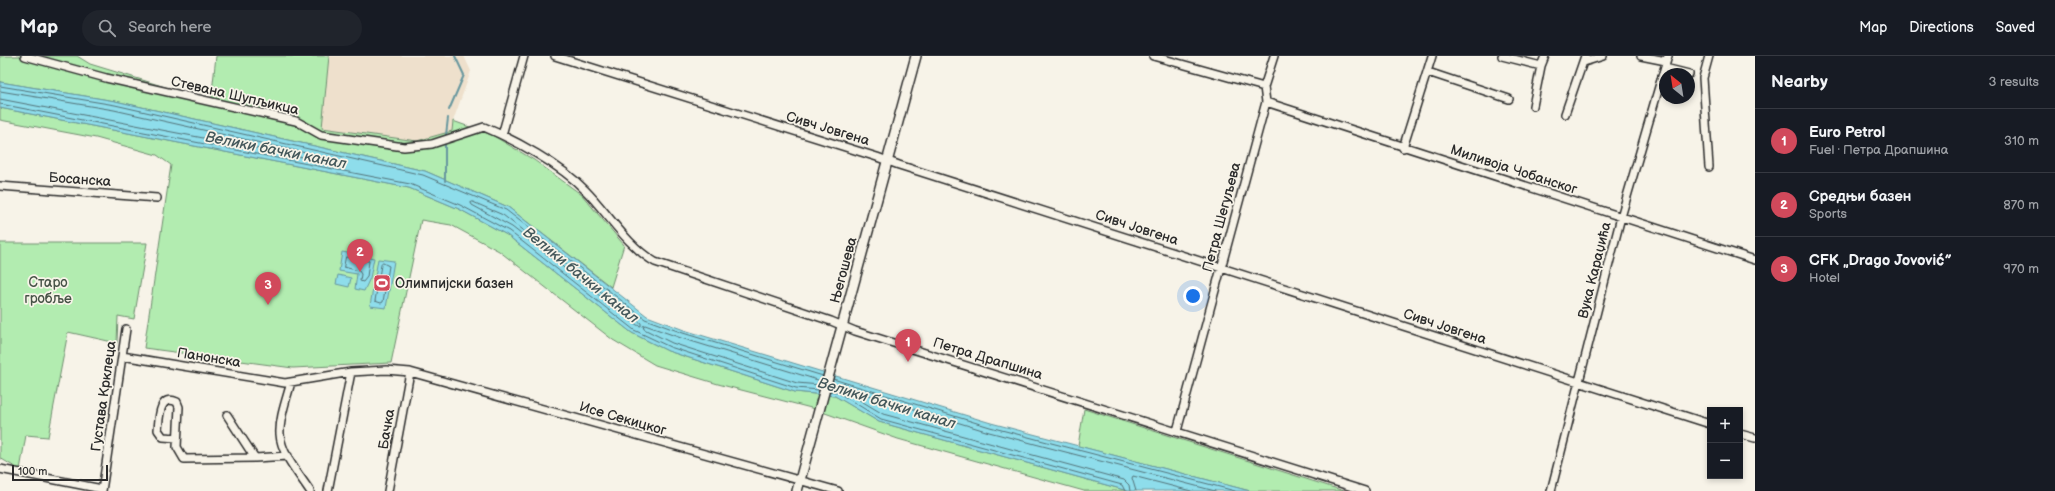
<!DOCTYPE html>
<html lang="en">
<head>
<meta charset="utf-8">
<style>
	body { margin:0; font-family:"Balsamiq Sans",sans-serif; background:#20242c; color:#f1f3f6 }
	.controls { position:absolute; right:12px; bottom:12px; display:grid; overflow:hidden; border-radius:0px; box-shadow:0 2px 6px #0003 }
	.controls button { width:36px; height:36px; display:grid; place-items:center; padding:0; border:0; border-bottom:1px solid #363941; background:#171b24; color:#f1f3f6; font:20px sans-serif }
	.compass { position:absolute; left:1659px; top:12px; width:36px; height:36px; border-radius:50%; background:#171b24; box-shadow:0 2px 6px #0003; rotate:330deg }
	.scale { position:absolute; left:12px; bottom:10px; width:96px; box-sizing:border-box; padding-left:4px; border:2px solid #2b2b2b; border-top:0; font-size:11px; line-height:14px; white-space:nowrap; color:#2b2b2b; -webkit-text-stroke:3px #f7f3e8; paint-order:stroke }
	.you { position:absolute; left:1193px; top:240px; width:14px; height:14px; margin:-10px; border:3px solid #fff; border-radius:50%; background:#1a73e8; box-shadow:0 0 0 6px #1a73e833 }
	.badge { display:grid; place-items:center; width:26px; height:26px; border-radius:50%; background:#d1495b; color:#fff; font-size:13px; font-weight:700 }
	.pin { position:absolute; translate:-50% -33px; filter:drop-shadow(0 1px 2px #0008) }
	.pin::after { content:''; position:absolute; top:21px; width:14px; height:12px; background:inherit; clip-path:polygon(0 0,100% 0,50% 100%) }
	.list { margin:0; padding:0; list-style:none }
	h2 { display:flex; justify-content:space-between; align-items:center; height:52px; margin:0; padding:0 16px; font-size:17px }
	h2 small { font-size:13px; font-weight:400; color:#9ea1a6 }
	.list li { display:grid; grid-template-columns:26px 1fr auto; gap:12px; align-items:center; box-sizing:border-box; height:64px; padding:0 16px; border-top:1px solid #363941 }
	.list b { display:block; font-size:15px; white-space:nowrap }
	.list p { margin:0; font-size:13px; white-space:nowrap; color:#9ea1a6 }
	.list em { font-size:13px; font-style:normal; color:#9ea1a6 }
	.icon { flex:none; width:22px; height:22px; fill:none; stroke:currentColor; stroke-width:2; stroke-linecap:round; stroke-linejoin:round }
	.map { position:relative; flex:none; width:1755px; height:435px; overflow:hidden }
	header { display:flex; align-items:center; gap:24px; box-sizing:border-box; height:56px; padding:0 20px; background:#171b24; border-bottom:1px solid #363941 }
	header strong { font-size:19px }
	nav { display:flex; gap:22px; margin-inline-start:auto; font-size:14px }
	.search { width:280px; height:36px; background:#20242c; display:flex; align-items:center; gap:10px; box-sizing:border-box; padding:0 14px; border-radius:22px; color:#9ea1a6; font-size:15px }
	main { display:flex }
	aside { flex:1; background:#171b24 }
	.map>svg:first-child { display:block }
	.built { fill:#eee0cc }
	.green { fill:#b2ecb0; stroke:#6e8c6e }
	.water { fill:#8eddeb; stroke:#66969e }
	.lines { fill:none; stroke-linecap:round; stroke-linejoin:round }
	.shore { stroke:#537278; stroke-width:1 }
	.stream { stroke:#66969e; stroke-width:2 }
	.minor-casing { stroke:#2b2b2b; stroke-width:10 }
	.tertiary-casing { stroke:#2b2b2b; stroke-width:12 }
	.minor { stroke:#f7f3e8; stroke-width:7 }
	.tertiary { stroke:#f7f3e8; stroke-width:9 }
	.labels { text-anchor:middle; stroke-width:3.5; stroke-linejoin:round; paint-order:stroke }
	.street-label { font-size:14px; fill:#2b2b2b; stroke:#f7f3e8 }
	.park-label { font-size:14px; fill:#465246; stroke:#f7f3e8 }
	.poi-label { font-size:14px; fill:#2b2b2b; stroke:#f7f3e8; text-anchor:start }
	.water-label { font-size:15px; font-style:italic; fill:#44585b; stroke:#f7f3e8 }
</style>
</head>
<body>
<header>
<strong>Map</strong>
<div class="search"><svg class="icon" aria-label="search" viewBox="0 0 24 24"><circle cx="10" cy="10" r="6"/><path d="M15 15l6 6"/></svg>Search here</div>
<nav><a>Map</a><a>Directions</a><a>Saved</a></nav>
</header>
<main>
<div class="map">
<svg width="1755" height="435" viewBox="0 0 1755 435">
	<rect width="100%" height="100%" fill="#f7f3e8"/>
	<filter id="ink" filterUnits="userSpaceOnUse"><feTurbulence type="fractalNoise" baseFrequency=".025" numOctaves="2"/><feDisplacementMap in="SourceGraphic" scale="8" xChannelSelector="R" yChannelSelector="G"/><feConvolveMatrix kernelMatrix="1 2 1 2 8 2 1 2 1" color-interpolation-filters="sRGB"/></filter>
	<g filter="url(#ink)">
		<path class="built" d="M329,0H464L471,15L453,65L452,75L417,85L322,72Z"/>
		<path class="green" d="M0,0H77L90,8L211,45L216,0H329L322,72L417,85L452,75L453,65L492,79L534,104L582,139L624,189L611,231L508,151L425,115L115,45L0,26Z
			M0,52L409,132L459,153L507,179L632,277L668,295L795,336L835,340L879,366L1128,435H1084L898,383L811,352L718,328L655,309L613,284L499,195L451,169L421,164L391,307L293,312L144,292L171,109L157,99L96,82L0,64Z
			M0,187H147L134,263L118,260L117,287L68,276L48,381L26,379L20,414L0,402Z
			M1084,353L1344,435H1250L1078,390Z"/>
		<path class="water" d="M0,26L115,45L425,115L508,151L647,260L684,274L991,367L1250,435H1128L879,366L835,340L795,336L668,295L632,277L507,179L459,153L409,132L0,52Z
			M342,196L374,202L370,222L364,235L355,233L357,218L339,215Z
			M378,203L394,205L386,252L370,250Z
			M338,219L351,222L349,231L336,228Z"/>
		<g class="lines">
			<path class="shore" d="M0,30L115,49L423,119L506,154L645,263L683,277L823,320
				M0,35L114,54L319,100L320,103L318,104L0,43
				M0,48L410,128L460,149L509,175L634,274L670,291L796,332L819,334
				M473,146L503,159L641,267V270L637,269L512,171L472,149L471,147Z
				M346,201L369,205L367,221L363,226L360,225L361,218L359,215L344,211Z
				M383,207L389,210L383,246L381,247L375,245L381,209Z
				M833,323L990,371L1235,435
				M820,329L797,327L672,287L644,273L643,270L645,269L681,282L821,325
				M830,335L837,336L881,363L1122,429L1125,435
				M1130,435L1129,429L1124,424L883,358L848,337L847,335L849,333L989,376L1215,435
				M1136,435L1132,422L1133,420L1191,435"/>
			<path class="stream" d="M449,54L464,19L455,0
				M446,79L448,62
				M445,89V125"/>
			<defs>
				<path id="minor" d="M25,0L106,22L296,65L321,79L404,91L432,88L484,71C515,84 561,109 585,134C608,157 626,189 655,206L831,265L855,275L1365,435
					M555,0L877,101L899,109L1710,368
					M1153,0L1264,31
					M1502,0L1541,10
					M1641,0L1666,5
					M1709,0L1703,22L1709,111
					M1584,6L1603,0
					M1665,12L1689,18
					M1428,16L1509,43
					M1266,46L1755,204
					M1533,50L1541,10L1545,0
					M1565,58L1585,0
					M502,79L524,0
					M1403,92L1432,0
					M0,130L157,142
					M122,300L285,327L351,316L386,314L410,316L838,435
					M291,326C287,342 279,362 280,378C281,398 299,418 310,435
					M227,359L255,402L288,400
					M1177,375L1266,46L1264,31L1274,0
					M1740,378L1755,382
					M177,382L163,381L158,374C159,363 159,337 177,346L179,351L177,391L184,403L255,402
					M0,413L102,433
					M102,435L126,273
					M328,435L351,316
					M388,435L410,316
					M1551,435L1621,161L1668,0"/>
				<path id="tertiary" d="M797,435L916,0"/>
			</defs>
			<use href="#minor" class="minor-casing"/>
			<use href="#tertiary" class="tertiary-casing"/>
			<use href="#minor" class="minor"/>
			<use href="#tertiary" class="tertiary"/>
		</g>
	</g>
	<defs>
		<symbol id="stadium-square" viewBox="-11 -11 22 22"><rect x="-9" y="-9" width="18" height="18" rx="4" fill="#d1495b" stroke="#f7f3e8"/><path d="M0-5a6.5 5 0 1 0 0 10a6.5 5 0 1 0 0-10ZM-3.5-1.8h7v3.6h-7Z" fill="#fff"/></symbol>
	</defs>
	<g fill-rule="evenodd">
		<use href="#stadium-square" x="372" y="217" width="20" height="20"/>
	</g>
	<g class="labels">
		<g class="street-label">
			<text transform="translate(235 39) rotate(13)" y="5">Стевана Шупљикца</text>
			<text transform="translate(828 72) rotate(17)" y="5">Сивч Јовгена</text>
			<text transform="translate(1514 113) rotate(18)" y="5">Миливоја Чобанског</text>
			<text transform="translate(80 123) rotate(4)" y="5">Босанска</text>
			<text transform="translate(1221 161) rotate(-75)" y="5">Петра Шегуљева</text>
			<text transform="translate(1137 171) rotate(18)" y="5">Сивч Јовгена</text>
			<text transform="translate(843 214) rotate(-75)" y="5">Његошева</text>
			<text transform="translate(1594 214) rotate(-76)" y="5">Вука Караџића</text>
			<text transform="translate(1445 270) rotate(18)" y="5">Сивч Јовгена</text>
			<text transform="translate(209 301) rotate(9)" y="5">Панонска</text>
			<text transform="translate(988 302) rotate(17)" y="5">Петра Драпшина</text>
			<text transform="translate(103 340) rotate(-82)" y="5">Густава Крклеца</text>
			<text transform="translate(623 362) rotate(16)" y="5">Исе Секицког</text>
			<text transform="translate(386 373) rotate(-80)" y="5">Бачка</text>
		</g>
		<g class="park-label">
			<text x="48" y="231">Старо<tspan x="48" dy="16">гробље</tspan></text>
		</g>
		<g class="poi-label">
			<text x="395" y="232">Олимпијски базен</text>
		</g>
		<g class="water-label">
			<text transform="translate(276 94) rotate(11)" y="5">Велики бачки канал</text>
			<text transform="translate(581 219) rotate(39)" y="5">Велики бачки канал</text>
			<text transform="translate(887 347) rotate(17)" y="5">Велики бачки канал</text>
		</g>
	</g>
</svg>
<div class="controls">
<button>+</button>
<button>−</button>
</div>
<svg class="compass" viewBox="-18 -18 36 36"><path d="M0-13l5 13h-10z" fill="#e53935"/><path d="M0 13l5-13h-10z" fill="#9ea1a6"/></svg>
<div class="scale">100 m</div>
<div class="you"></div>
<div class="pin badge" style="left:908px;top:306px">1</div>
<div class="pin badge" style="left:360px;top:216px">2</div>
<div class="pin badge" style="left:268px;top:249px">3</div>
</div>
<aside>
<h2>Nearby<small>3 results</small></h2>
<ul class="list">
<li><span class="badge">1</span><div><b>Euro Petrol</b><p>Fuel · Петра Драпшина</p></div><em>310 m</em></li>
<li><span class="badge">2</span><div><b>Средњи базен</b><p>Sports</p></div><em>870 m</em></li>
<li><span class="badge">3</span><div><b>CFK „Drago Jovović”</b><p>Hotel</p></div><em>970 m</em></li>
</ul>
</aside>
</main>
</body>
</html>
